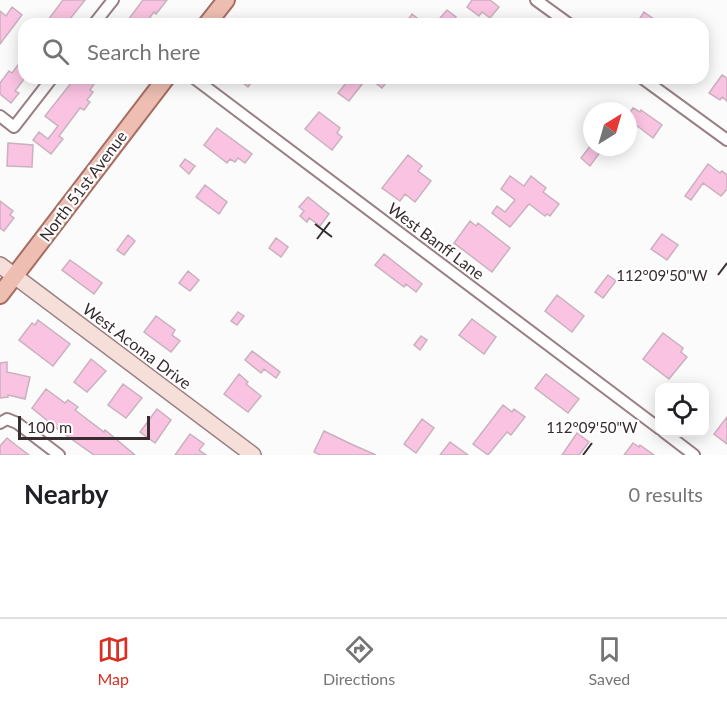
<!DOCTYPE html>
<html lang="en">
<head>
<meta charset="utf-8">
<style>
	body { margin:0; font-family:Lato,sans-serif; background:#f2f2f2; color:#202124 }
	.controls { position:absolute; right:18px; bottom:18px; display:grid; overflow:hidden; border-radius:12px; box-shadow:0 3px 15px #0003 }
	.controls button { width:54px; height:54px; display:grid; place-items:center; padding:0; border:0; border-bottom:2px solid #e0e0e0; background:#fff; color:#202124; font:30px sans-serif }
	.compass { position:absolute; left:583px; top:102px; width:54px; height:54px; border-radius:50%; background:#fff; box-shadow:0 3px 15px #0003; rotate:37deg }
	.scale { position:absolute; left:18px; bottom:15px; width:132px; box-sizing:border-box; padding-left:6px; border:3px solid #372c2e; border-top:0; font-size:16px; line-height:21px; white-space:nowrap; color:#372c2e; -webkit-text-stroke:4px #fff; paint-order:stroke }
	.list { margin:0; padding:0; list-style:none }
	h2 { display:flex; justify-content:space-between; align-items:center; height:78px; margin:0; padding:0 24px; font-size:26px }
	h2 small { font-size:20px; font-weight:400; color:#757577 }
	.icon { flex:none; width:33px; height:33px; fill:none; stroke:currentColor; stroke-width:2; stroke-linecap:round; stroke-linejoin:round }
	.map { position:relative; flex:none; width:727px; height:455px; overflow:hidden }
	.search { position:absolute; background:#fff; box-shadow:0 3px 15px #0003; left:18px; right:18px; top:18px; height:66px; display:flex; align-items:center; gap:15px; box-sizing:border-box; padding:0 21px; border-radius:18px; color:#757577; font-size:22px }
	.sheet { height:162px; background:#fff }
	nav { display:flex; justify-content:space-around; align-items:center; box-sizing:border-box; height:84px; border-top:2px solid #e0e0e0; background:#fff; font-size:16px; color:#757577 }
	nav a { display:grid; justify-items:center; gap:3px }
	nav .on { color:#d93025 }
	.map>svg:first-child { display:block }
	.building { fill:#fac3e1; stroke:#c9b1be; stroke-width:1.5 }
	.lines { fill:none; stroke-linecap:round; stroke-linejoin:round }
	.street-casing { stroke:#987f82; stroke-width:14 }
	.secondary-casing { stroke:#987f82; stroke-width:18 }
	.primary-casing { stroke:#a66e63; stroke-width:20 }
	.street { stroke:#fff; stroke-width:10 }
	.secondary { stroke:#f6ded9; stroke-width:15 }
	.primary { stroke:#eebeb2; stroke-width:16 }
	.ticks { fill:none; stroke:#372c2e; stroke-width:2 }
	.labels { text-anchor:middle; stroke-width:4.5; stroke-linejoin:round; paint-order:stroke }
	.street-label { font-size:16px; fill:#372c2e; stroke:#fff }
	.ticks-label { font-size:15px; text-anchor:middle; fill:#372c2e; stroke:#fff; stroke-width:4.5; stroke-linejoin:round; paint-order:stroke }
</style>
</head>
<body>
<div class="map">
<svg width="727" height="455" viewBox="0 0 727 455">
	<rect width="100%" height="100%" fill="#fbfbfb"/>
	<path class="building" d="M63,0H85L66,24H45Z
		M143,0H167L156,14L154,12L145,24H125Z
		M472,0H490L499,7L490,18L482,12L479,16L467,7Z
		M12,7L22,15L0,44V11L6,16Z
		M447,10L456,17L451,24H435Z
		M644,12L661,24H636Z
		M412,14L425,24H405Z
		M24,57V79L15,91L19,93L11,103L0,94V83L9,71L12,73Z
		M722,75L727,78V101L722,97L720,100L709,93Z
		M75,78H98L90,90L93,92L87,100L90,102L84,110L80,108L59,136L63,139L51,154L33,140L39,132L48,139L58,126L45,116Z
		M237,78H255L248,87Z
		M350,78H367L349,101L338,93Z
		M369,78H390L382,88Z
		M633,108L640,112L641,110L662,125L653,138L628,119V115Z
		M319,112L340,128L337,133L342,137L332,150L305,129Z
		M217,128L252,154L245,163L238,158L235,162L230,159L227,163L204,145Z
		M8,143L33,145L32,167L7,166Z
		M592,144V147H596L601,151L590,166L581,158Z
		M408,155L422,166L418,171L431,181L415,202L405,194L400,201L382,188Z
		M185,159L195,166L189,174L180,166Z
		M708,164L720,173L722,171L727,175V189L721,196L703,183L691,200L685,196Z
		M510,176L524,186L531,176L546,188L543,192L559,204L550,216L547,214L545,216L529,204L510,227L492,213L497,206L505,212L515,200L501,189Z
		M205,185L227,202L219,214L196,197Z
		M308,197L329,214L320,226L309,218L307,222L300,216L304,211L299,207Z
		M0,201L13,211L10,215L14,218L4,231L0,228Z
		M470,221L476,226L478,223L510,248L492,272L454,243Z
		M662,234L678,245L667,260L651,249Z
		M128,235L135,241L124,255L117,250Z
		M276,238L288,247L281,257L269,248Z
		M384,254L422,284L416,292L406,284L404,287L375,265Z
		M70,260L102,283L94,294L62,270Z
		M188,271L199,280L190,291L179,283Z
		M608,275L616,281L603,298L595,292Z
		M557,295L584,316L572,332L545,311Z
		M238,312L244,316L237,325L231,321Z
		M156,316L175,330L172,335L180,341L171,352L144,332Z
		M472,319L496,337L484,354L459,335Z
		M38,320L70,344L53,366L19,340L32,323L35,325Z
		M663,333L683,348L681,352L687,357L669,379L643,359Z
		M421,336L427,340L420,350L414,345Z
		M252,351L280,372L276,378L264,369L261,373L245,360Z
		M91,359L106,371L87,392L74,382Z
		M7,362V372L30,377L25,399L8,395V397L0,398V363Z
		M239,374L248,382L246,384L261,396L248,412L224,394Z
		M546,374L579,399L568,413L535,388Z
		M123,384L142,398L126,418L108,405Z
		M46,389L65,403L68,400L78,407L75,410L104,432L105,430L135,455H94L60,431L32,408Z
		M503,405L512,412L514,409L525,417L511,435L507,432L488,455L473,444Z
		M157,409L171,420L155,443L140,432Z
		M727,417V444L714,434Z
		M422,419L434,428L416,453L404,444Z
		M324,431L351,444L376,455H320L314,452Z
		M577,433L589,442L579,455H562Z
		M190,434L204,444L199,450L206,455H175Z
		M7,438L17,446L29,455H0V446Z
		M450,442L468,455H440Z
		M633,443L639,447L640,445L654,455H624Z"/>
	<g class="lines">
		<defs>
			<path id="street" d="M536,0L569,24
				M94,24L113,0
				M194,78L660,429
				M642,78L727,140
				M0,116L14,127L52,78
				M0,423L7,419L17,423L59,455
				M664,432L694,455"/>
			<path id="secondary" d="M0,265L253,455"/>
			<path id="primary" d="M207,24L226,0
				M0,295L166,78"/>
		</defs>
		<use href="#street" class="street-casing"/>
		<use href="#secondary" class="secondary-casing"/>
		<use href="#primary" class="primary-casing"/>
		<use href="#street" class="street"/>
		<use href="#secondary" class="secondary"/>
		<use href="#primary" class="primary"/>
	</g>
	<path class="ticks" d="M315,224L332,237M317,239L330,222M718,275L727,263M583,455L592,443"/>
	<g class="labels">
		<g class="street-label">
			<text transform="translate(83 186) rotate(-53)" y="6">North 51st Avenue</text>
			<text transform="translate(436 241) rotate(37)" y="6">West Banff Lane</text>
			<text transform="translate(137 346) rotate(37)" y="6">West Acoma Drive</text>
		</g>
	</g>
	<g class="ticks-label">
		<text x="662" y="281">112°09'50"W</text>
		<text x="592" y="433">112°09'50"W</text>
	</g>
</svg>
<div class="controls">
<button><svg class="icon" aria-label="locate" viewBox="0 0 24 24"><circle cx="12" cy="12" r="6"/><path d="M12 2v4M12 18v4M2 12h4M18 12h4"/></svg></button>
</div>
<svg class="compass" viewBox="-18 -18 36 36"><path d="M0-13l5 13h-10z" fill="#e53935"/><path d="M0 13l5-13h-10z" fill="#757577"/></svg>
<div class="scale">100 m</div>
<div class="search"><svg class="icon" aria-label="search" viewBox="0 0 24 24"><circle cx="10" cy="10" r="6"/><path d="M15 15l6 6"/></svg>Search here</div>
</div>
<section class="sheet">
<h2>Nearby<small>0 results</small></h2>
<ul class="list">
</ul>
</section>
<nav>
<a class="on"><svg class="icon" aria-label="map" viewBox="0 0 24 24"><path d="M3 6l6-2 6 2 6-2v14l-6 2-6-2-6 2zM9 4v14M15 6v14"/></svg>Map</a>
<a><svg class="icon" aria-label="directions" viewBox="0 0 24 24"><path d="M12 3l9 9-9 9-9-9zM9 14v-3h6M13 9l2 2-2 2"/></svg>Directions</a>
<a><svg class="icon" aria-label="saved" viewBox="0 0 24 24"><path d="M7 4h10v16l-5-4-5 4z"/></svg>Saved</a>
</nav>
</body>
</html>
